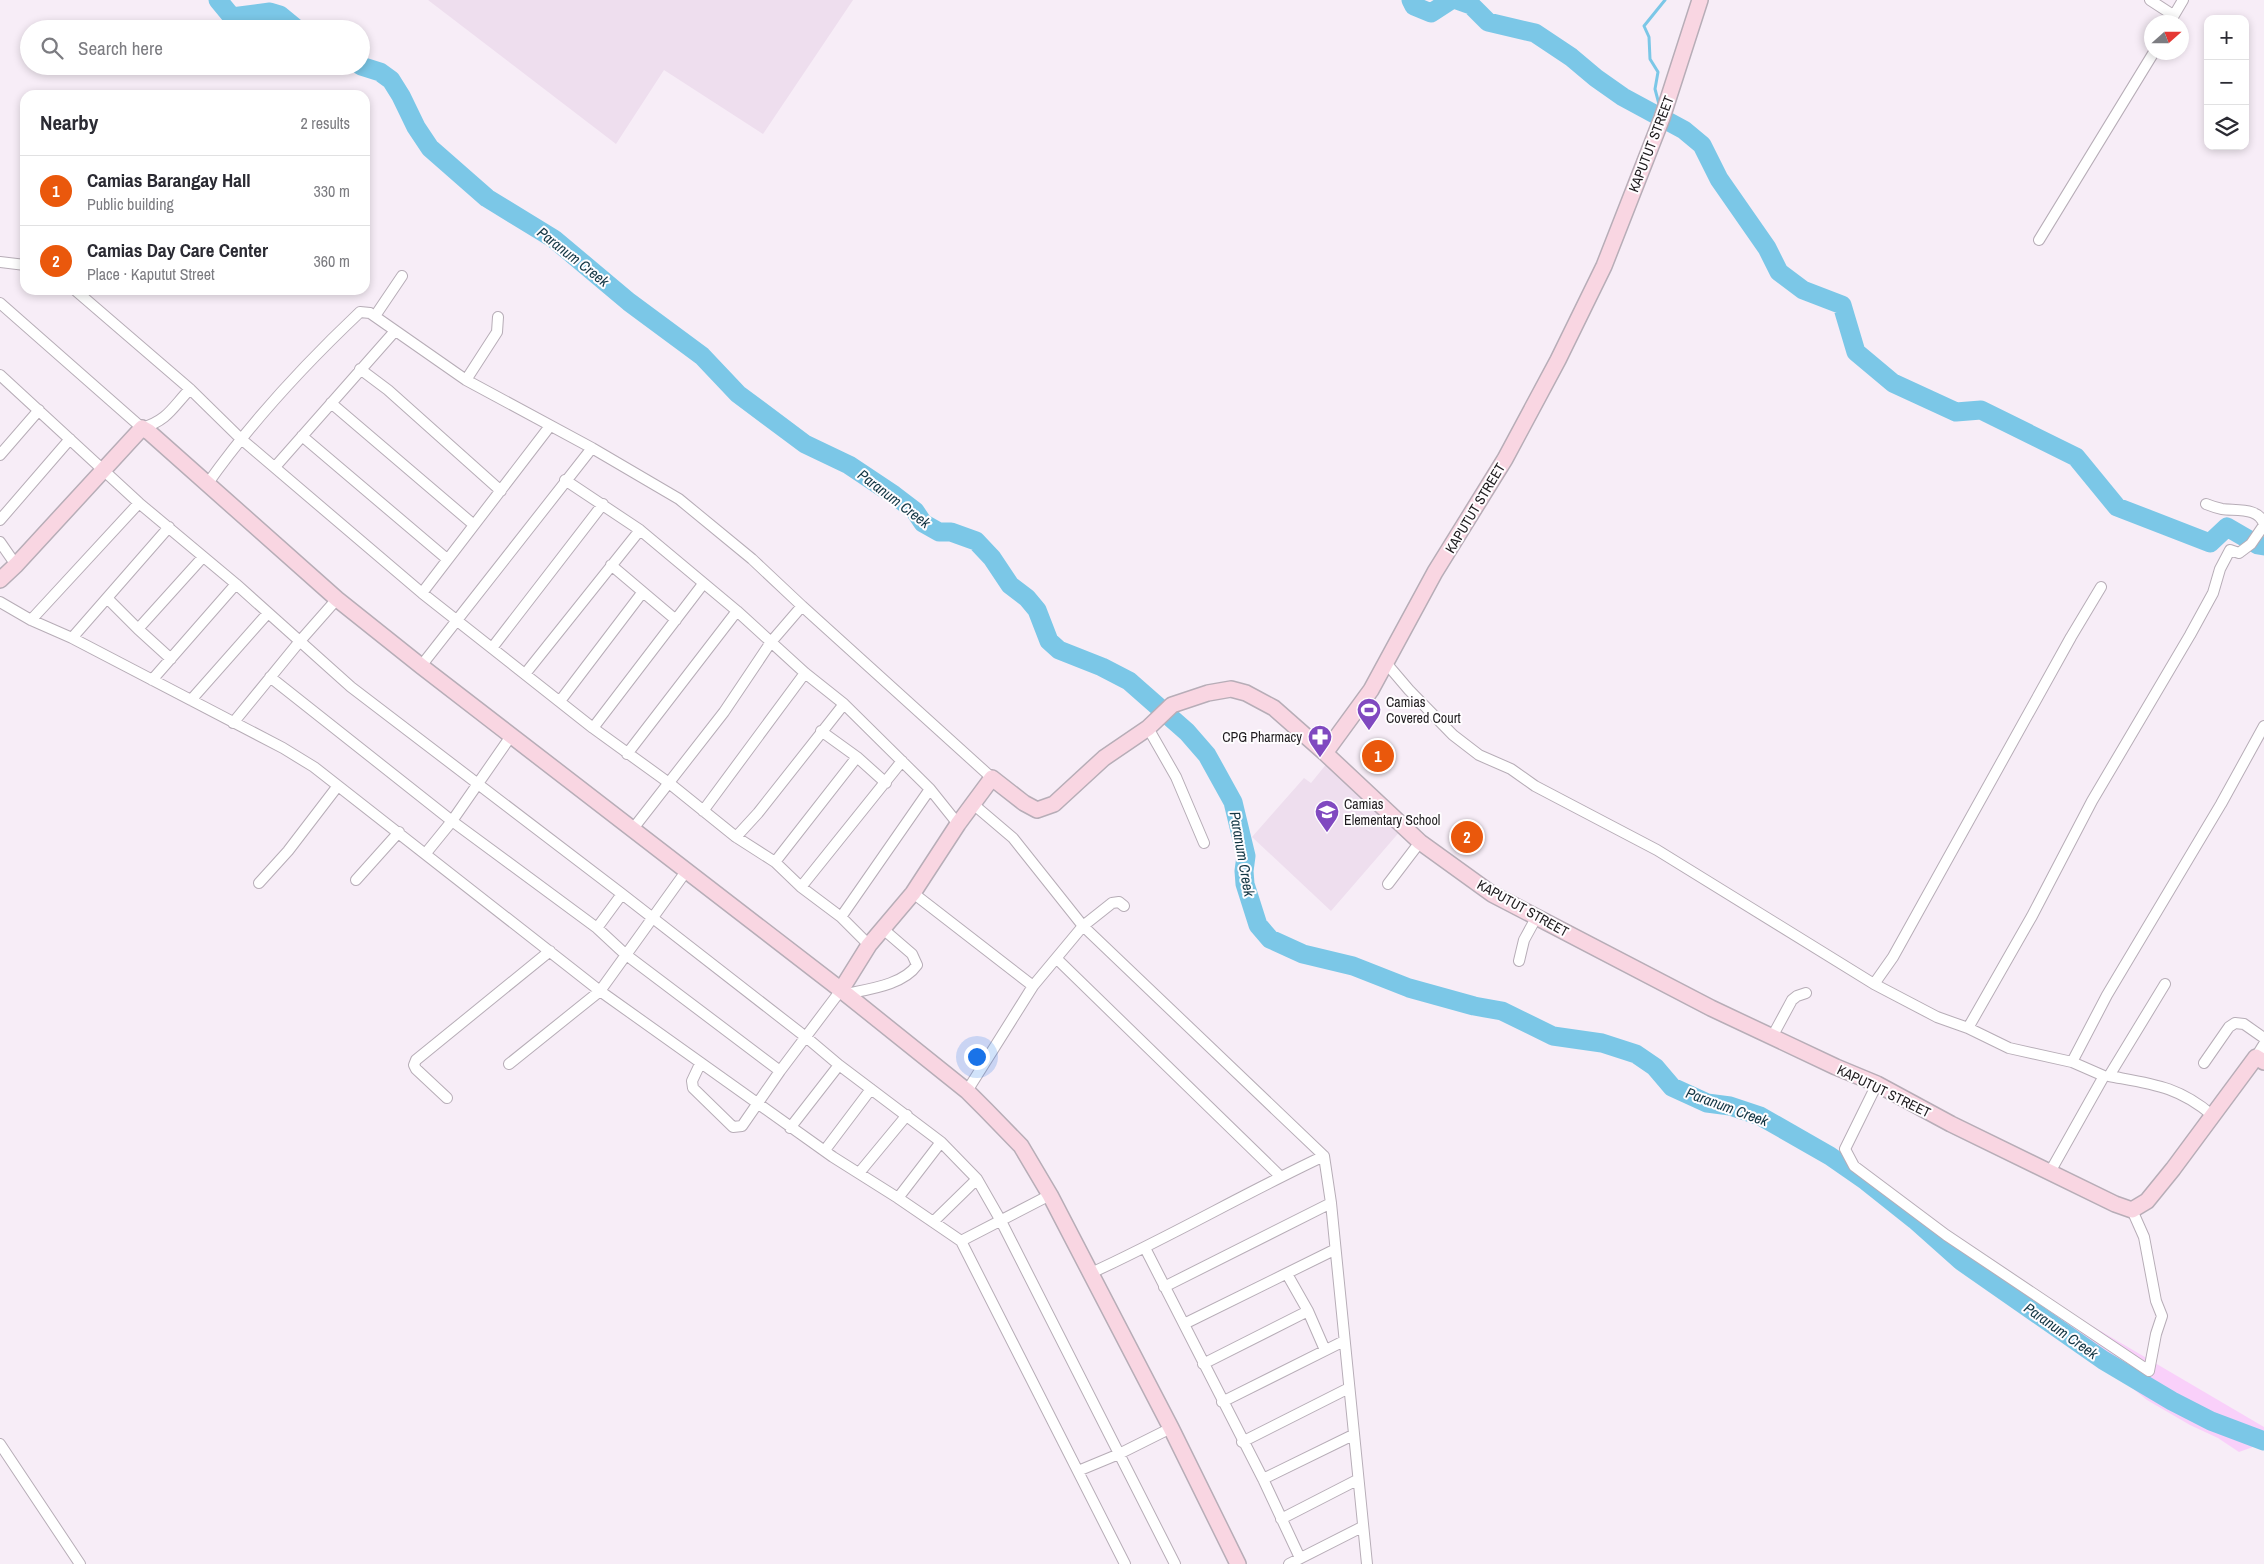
<!DOCTYPE html>
<html lang="en">
<head>
<meta charset="utf-8">
<style>
	body { margin:0; font-family:"Archivo Narrow",sans-serif; background:#f7f7f7; color:#2b2b33 }
	.controls { position:absolute; right:15px; top:15px; display:grid; overflow:hidden; border-radius:10px; box-shadow:0 2px 8px #0003 }
	.controls button { width:45px; height:45px; display:grid; place-items:center; padding:0; border:0; border-bottom:1px solid #e1e1e2; background:#fff; color:#2b2b33; font:25px sans-serif }
	.compass { position:absolute; left:2144px; top:15px; width:45px; height:45px; border-radius:50%; background:#fff; box-shadow:0 2px 8px #0003; rotate:69deg }
	.you { position:absolute; left:976px; top:1056px; width:18px; height:18px; margin:-12px; border:4px solid #fff; border-radius:50%; background:#1a73e8; box-shadow:0 0 0 8px #1a73e833 }
	.badge { display:grid; place-items:center; width:32px; height:32px; border-radius:50%; background:#ea580c; color:#fff; font-size:16px; font-weight:700 }
	.pin { position:absolute; translate:-50% -50%; border:2px solid #fff; box-shadow:0 1px 5px #0006 }
	.list { margin:0; padding:0; list-style:none }
	h2 { display:flex; justify-content:space-between; align-items:center; height:65px; margin:0; padding:0 20px; font-size:21px }
	h2 small { font-size:16px; font-weight:400; color:#7c7c81 }
	.list li { display:grid; grid-template-columns:32px 1fr auto; gap:15px; align-items:center; box-sizing:border-box; height:70px; padding:0 20px; border-top:1px solid #e1e1e2 }
	.list b { display:block; font-size:19px; white-space:nowrap }
	.list p { margin:0; font-size:16px; white-space:nowrap; color:#7c7c81 }
	.list em { font-size:16px; font-style:normal; color:#7c7c81 }
	.icon { flex:none; width:28px; height:28px; fill:none; stroke:currentColor; stroke-width:2; stroke-linecap:round; stroke-linejoin:round }
	.map { position:relative; flex:none; width:2264px; height:1564px; overflow:hidden }
	.search { position:absolute; background:#fff; box-shadow:0 2px 8px #0003; left:20px; top:20px; width:350px; height:55px; display:flex; align-items:center; gap:12px; box-sizing:border-box; padding:0 18px; border-radius:28px; color:#7c7c81; font-size:19px }
	.panel { position:absolute; background:#fff; box-shadow:0 2px 8px #0003; left:20px; top:90px; width:350px; height:205px; border-radius:15px }
	.map>svg:first-child { display:block }
	.built { fill:#eedeee }
	.green { fill:#f9d0fa }
	.lines { fill:none; stroke-linecap:round; stroke-linejoin:round }
	.stream { stroke:#7bc7e7; stroke-width:3 }
	.river { stroke:#7bc7e7; stroke-width:19 }
	.street-casing { stroke:#b7adb7; stroke-width:12 }
	.secondary-casing { stroke:#b7adb7; stroke-width:18 }
	.street { stroke:#fff; stroke-width:10 }
	.secondary { stroke:#f9d6e2; stroke-width:15 }
	.labels { text-anchor:middle; stroke-width:4; stroke-linejoin:round; paint-order:stroke }
	.street-label { font-size:14px; fill:#1f1c1f; stroke:#fffdff }
	.poi-label { font-size:14px; fill:#1f1c1f; stroke:#fffdff; text-anchor:start }
	.water-label { font-size:15px; font-style:italic; fill:#143745; stroke:#fffdff }
</style>
</head>
<body>
<div class="map">
<svg width="2264" height="1564" viewBox="0 0 2264 1564">
	<rect width="100%" height="100%" fill="#f7edf7"/>
	<path class="built" d="M428,0H853L763,134L664,70L616,144Z
		M1328,762L1402,829L1331,911L1252,837L1304,778L1311,783Z"/>
	<path class="green" d="M2012,1279L2264,1427V1443L2239,1452L2218,1438L2190,1425L2147,1400L2126,1383L2010,1306Z"/>
	<g class="lines">
		<path class="stream" d="M1660,108L1655,89L1658,72L1650,59L1649,37L1644,26L1665,0"/>
		<path class="river" d="M218,0L232,17L270,12L280,15L297,29
			M1411,0L1414,6L1431,13L1451,0
			M1457,0L1471,5L1488,22L1535,33L1571,57L1596,78L1623,97L1684,130L1702,145L1719,179L1767,248L1779,272L1803,290L1842,305L1856,352L1893,383L1956,412L1981,410L2076,457L2117,507L2210,543L2227,527L2258,545L2264,546
			M361,66L380,72L391,80L401,96L416,127L430,148L487,198L554,239L629,302L702,356L738,394L805,444L849,465L894,495L915,511L923,523L939,532H951L976,541L992,558L1010,585L1027,598L1037,610L1049,641L1059,650L1102,667L1129,681L1187,732L1207,755L1233,802L1246,856L1244,871L1245,884L1258,925L1270,939L1303,954L1353,966L1409,988L1474,1006L1502,1011L1553,1036L1602,1043L1636,1054L1655,1067L1672,1087L1707,1103L1730,1106L1760,1116L1830,1156L1866,1181L1915,1220L1961,1261L2103,1360L2172,1401L2211,1421L2264,1441"/>
		<defs>
			<path id="street" d="M2150,0L2173,15
				M2170,22L2183,0
				M2039,240L2154,52
				M0,262L25,265
				M75,290L190,389L240,438L422,593L593,728L669,783L736,837L775,862L801,887L841,917L869,945
				M0,303L142,428C168,420 172,408 190,389
				M375,316L402,276
				M360,369L388,390L501,491
				M0,375L139,503L236,584L351,687L622,894L807,1038L839,1065L941,1142L977,1179L1001,1221L1175,1564
				M466,380L497,332L498,317
				M331,403L474,525
				M302,436L447,559
				M0,455L39,410
				M275,467L395,331
				M565,480L640,530L737,611L805,673L844,704L930,789L958,824
				M208,483C252,421 305,364 360,312L370,313L466,380L592,448L679,499L752,559L802,606
				M0,520L70,439
				M0,542L16,565
				M611,565L676,620
				M422,593L550,426
				M107,598L138,629L171,659
				M0,602L31,620L72,638L283,748L314,767L600,991L833,1157L898,1198L961,1241L1125,1564
				M31,620L139,503
				M138,629L203,557
				M72,638L169,527
				M492,648L603,504
				M1386,663L1409,690L1453,735L1479,755L1511,769L1535,786L1657,850L1874,984L1937,1017L1968,1028L2009,1048L2072,1062
				M421,666L592,448
				M525,674L640,530
				M270,677L452,821L597,928L625,954L780,1071
				M152,680L236,584
				M191,700L268,613
				M560,701L642,593
				M233,723L300,641L337,599
				M593,728L703,584
				M1148,728L1176,777L1204,843
				M821,731L857,757L886,783
				M627,754L737,611
				M973,804L1013,838L1083,926L1324,1156L1331,1203L1367,1564
				M703,811L805,673
				M632,830L724,712L771,642L802,606L992,778
				M736,837L758,813L844,704
				M426,853L452,821L511,736
				M775,862L857,757
				M356,880L399,832
				M259,883L288,851L337,787
				M1388,884L1420,842
				M801,887L902,761
				M913,893L1033,986
				M841,917L930,789
				M597,928L622,894
				M1057,959L1281,1177
				M1519,961L1524,940L1536,918
				M1874,984L1893,957L2071,637L2101,587
				M2165,984L2109,1076C2152,1084 2178,1086 2212,1115
				M846,994C869,989 903,985 917,965L912,954L883,929
				M1968,1028L2032,916L2092,801L2190,635L2213,593L2220,569L2230,550L2239,553L2251,544L2264,525C2260,507 2236,511 2222,509C2217,508 2211,506 2206,504
				M1772,1037L1792,1000L1797,996L1806,993
				M2256,1057L2264,1044
				M2204,1063L2229,1027L2235,1023L2244,1024L2264,1038
				M509,1064L600,991L687,870
				M700,1064L692,1081L693,1088L733,1127L742,1126L780,1071L841,990
				M1877,1084L1845,1149L1854,1166L1946,1235L2149,1371L2156,1334L2162,1316L2156,1301L2144,1237L2132,1210
				M967,1091L1033,986L1083,926L1112,903L1119,902L1124,906
				M447,1098L416,1069L414,1065L416,1060L550,951
				M790,1128L839,1065
				M825,1150L871,1089
				M2050,1172L2104,1076L2072,1062L2107,995L2221,804L2264,726
				M859,1173L907,1115
				M898,1198L941,1142
				M933,1222L977,1179
				M961,1241L1050,1195
				M1145,1248L1263,1479L1300,1558
				M1091,1273C1170,1237 1245,1193 1324,1156
				M1287,1274L1308,1311L1325,1350
				M1164,1287L1331,1203
				M1184,1324L1334,1250
				M1203,1364L1308,1311
				M1222,1402L1344,1341
				M1242,1442L1349,1388
				M0,1444L80,1564
				M1078,1471L1119,1454L1171,1428
				M1263,1479L1353,1435
				M1281,1519L1357,1480
				M1289,1564L1362,1527"/>
			<path id="secondary" d="M1700,0L1662,118L1604,266L1558,360L1505,459L1435,572L1371,690L1325,753L1420,842L1492,894L1711,1008L1836,1067L1877,1084L1951,1124L2115,1204L2132,1210L2147,1201L2173,1169L2256,1057L2264,1062
				M0,580L16,565L142,428L149,432L337,599L421,666L841,990L967,1091L986,1110L1021,1146L1050,1195L1171,1428L1238,1564
				M841,990L869,945L913,893L958,824L992,778L1024,803L1037,810L1054,804L1104,758L1148,728L1172,705L1208,693L1231,689L1246,693L1274,708L1325,753"/>
		</defs>
		<use href="#street" class="street-casing"/>
		<use href="#secondary" class="secondary-casing"/>
		<use href="#street" class="street"/>
		<use href="#secondary" class="secondary"/>
	</g>
	<defs>
		<symbol id="stadium-pin" viewBox="-11 -11 22 30"><path d="M0 17L-7.5 6A9.5 9.5 0 1 1 7.5 6Z" fill="#8049c0" stroke="#fffdff"/><path d="M0-5a6.5 5 0 1 0 0 10a6.5 5 0 1 0 0-10ZM-3.5-1.8h7v3.6h-7Z" fill="#fff"/></symbol>
		<symbol id="pharmacy-pin" viewBox="-11 -11 22 30"><path d="M0 17L-7.5 6A9.5 9.5 0 1 1 7.5 6Z" fill="#8049c0" stroke="#fffdff"/><path d="M-2-6h4v4h4v4h-4v4h-4v-4h-4v-4h4Z" fill="#fff"/></symbol>
		<symbol id="school-pin" viewBox="-11 -11 22 30"><path d="M0 17L-7.5 6A9.5 9.5 0 1 1 7.5 6Z" fill="#8049c0" stroke="#fffdff"/><path d="M0-5L7-2L0 1L-7-2ZM-4 1L0 2.5L4 1V4Q0 6-4 4Z" fill="#fff"/></symbol>
	</defs>
	<g fill-rule="evenodd">
		<use href="#stadium-pin" x="1355" y="696" width="28" height="38"/>
		<use href="#pharmacy-pin" x="1306" y="723" width="28" height="38"/>
		<use href="#school-pin" x="1313" y="798" width="28" height="38"/>
	</g>
	<g class="labels">
		<g class="street-label">
			<text transform="translate(1651 144) rotate(-69)" y="5">KAPUTUT STREET</text>
			<text transform="translate(1475 508) rotate(-59)" y="5">KAPUTUT STREET</text>
			<text transform="translate(1523 908) rotate(29)" y="5">KAPUTUT STREET</text>
			<text transform="translate(1884 1091) rotate(26)" y="5">KAPUTUT STREET</text>
		</g>
		<g class="poi-label">
			<text x="1386" y="707">Camias<tspan x="1386" dy="16">Covered Court</tspan></text>
			<text x="1302" y="742" text-anchor="end">CPG Pharmacy</text>
			<text x="1344" y="809">Camias<tspan x="1344" dy="16">Elementary School</tspan></text>
		</g>
		<g class="water-label">
			<text transform="translate(573 257) rotate(38)" y="5">Paranum Creek</text>
			<text transform="translate(894 499) rotate(37)" y="5">Paranum Creek</text>
			<text transform="translate(1242 854) rotate(80)" y="5">Paranum Creek</text>
			<text transform="translate(1727 1107) rotate(20)" y="5">Paranum Creek</text>
			<text transform="translate(2061 1331) rotate(35)" y="5">Paranum Creek</text>
		</g>
	</g>
</svg>
<div class="controls">
<button>+</button>
<button>−</button>
<button><svg class="icon" aria-label="layers" viewBox="0 0 24 24"><path d="M12 4l9 5-9 5-9-5zM3 14l9 5 9-5"/></svg></button>
</div>
<svg class="compass" viewBox="-18 -18 36 36"><path d="M0-13l5 13h-10z" fill="#e53935"/><path d="M0 13l5-13h-10z" fill="#7c7c81"/></svg>
<div class="you"></div>
<div class="pin badge" style="left:1378px;top:756px">1</div>
<div class="pin badge" style="left:1467px;top:837px">2</div>
<div class="search"><svg class="icon" aria-label="search" viewBox="0 0 24 24"><circle cx="10" cy="10" r="6"/><path d="M15 15l6 6"/></svg>Search here</div>
<section class="panel">
<h2>Nearby<small>2 results</small></h2>
<ul class="list">
<li><span class="badge">1</span><div><b>Camias Barangay Hall</b><p>Public building</p></div><em>330 m</em></li>
<li><span class="badge">2</span><div><b>Camias Day Care Center</b><p>Place · Kaputut Street</p></div><em>360 m</em></li>
</ul>
</section>
</div>
</body>
</html>
